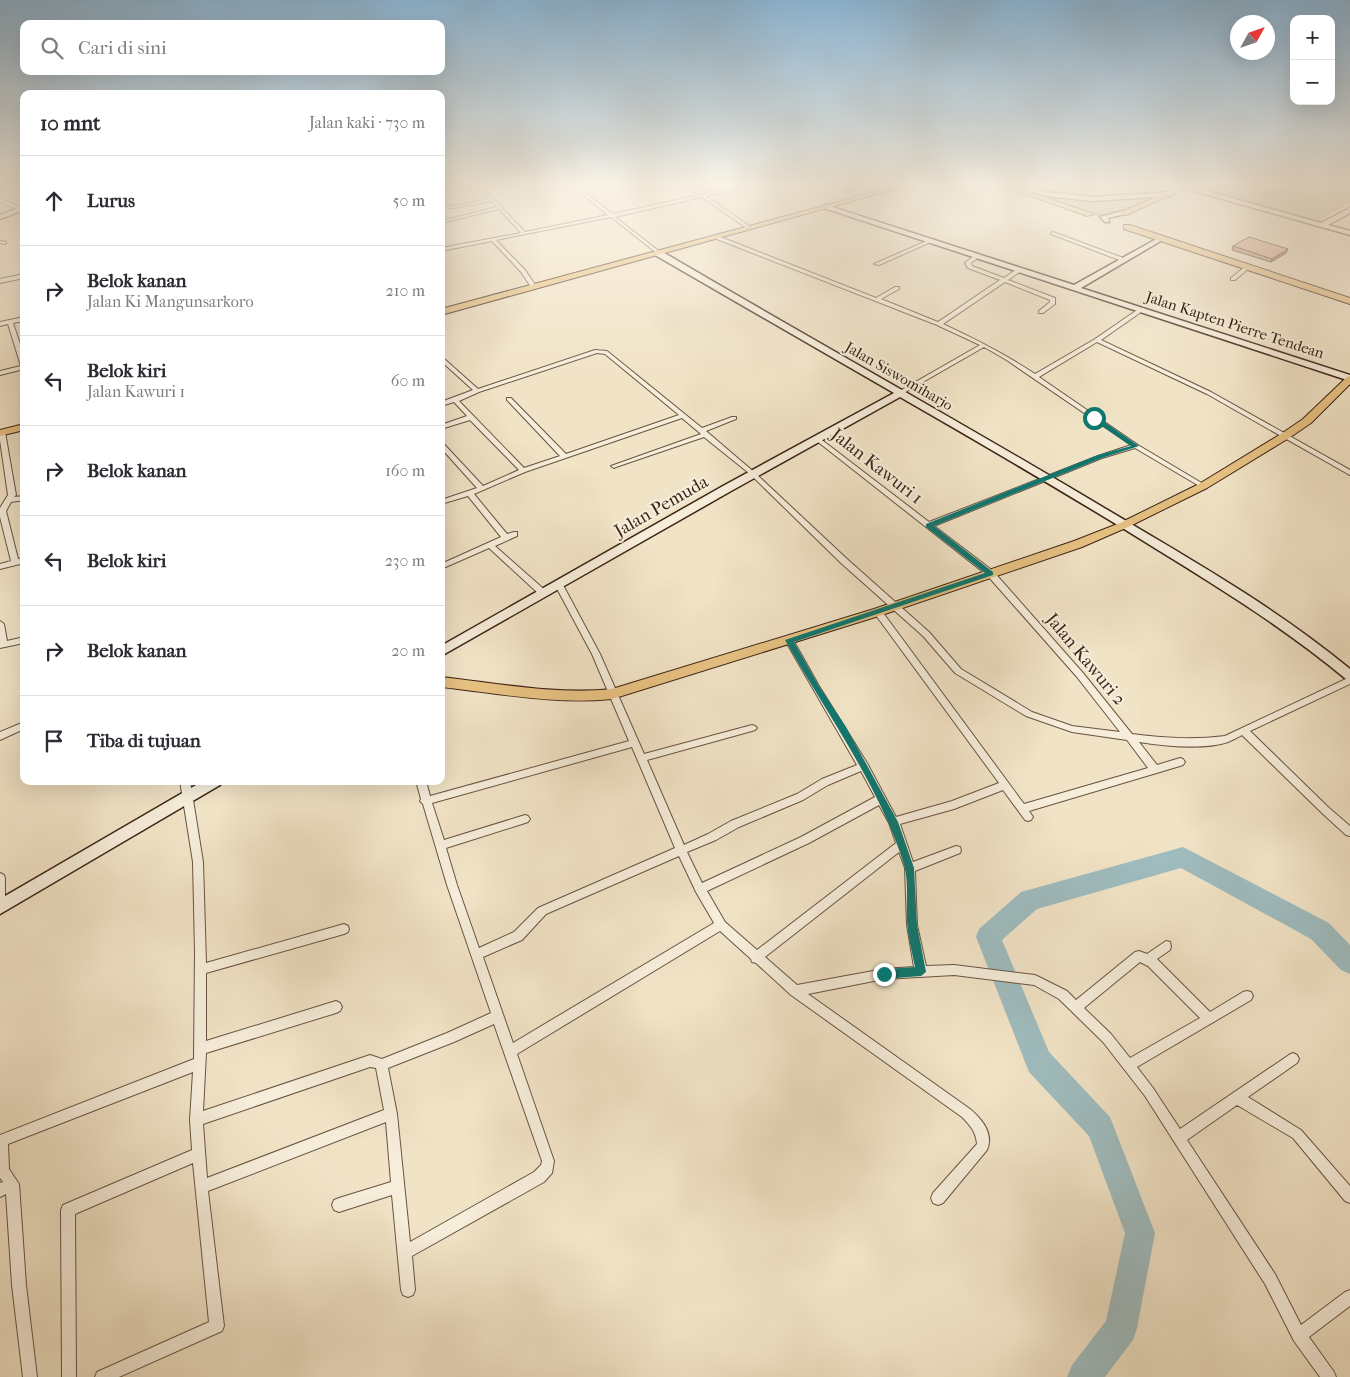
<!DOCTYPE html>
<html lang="id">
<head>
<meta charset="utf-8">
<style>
	body { margin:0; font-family:"IM FELL French Canon",serif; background:#f7f7f7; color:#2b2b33 }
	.controls { position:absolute; right:15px; top:15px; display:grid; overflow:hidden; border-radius:10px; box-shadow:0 5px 20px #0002 }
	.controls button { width:45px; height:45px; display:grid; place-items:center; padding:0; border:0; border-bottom:1px solid #e1e1e2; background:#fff; color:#2b2b33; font:25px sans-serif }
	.compass { position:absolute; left:1230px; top:15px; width:45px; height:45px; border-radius:50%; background:#fff; box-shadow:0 5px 20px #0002; rotate:50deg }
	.stop { position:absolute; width:15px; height:15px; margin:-11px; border:4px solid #0f766e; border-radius:50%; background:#fff }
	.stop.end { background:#0f766e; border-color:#fff; box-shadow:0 1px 5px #0008 }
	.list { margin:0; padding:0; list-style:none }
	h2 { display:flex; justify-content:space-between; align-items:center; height:65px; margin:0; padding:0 20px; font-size:21px }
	h2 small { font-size:16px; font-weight:400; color:#7c7c81 }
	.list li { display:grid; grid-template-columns:32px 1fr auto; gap:15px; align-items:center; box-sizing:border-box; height:90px; padding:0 20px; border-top:1px solid #e1e1e2 }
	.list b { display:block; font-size:19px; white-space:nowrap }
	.list p { margin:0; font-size:16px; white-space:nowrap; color:#7c7c81 }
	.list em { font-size:16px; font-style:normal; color:#7c7c81 }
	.icon { flex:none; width:28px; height:28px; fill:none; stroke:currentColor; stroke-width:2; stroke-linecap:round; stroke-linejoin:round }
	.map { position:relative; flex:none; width:1350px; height:1377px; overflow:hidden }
	.search { position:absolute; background:#fff; box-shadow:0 5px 20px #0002; left:20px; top:20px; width:425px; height:55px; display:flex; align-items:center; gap:12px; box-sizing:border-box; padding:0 18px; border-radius:10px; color:#7c7c81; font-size:19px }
	.panel { position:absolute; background:#fff; box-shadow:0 5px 20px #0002; left:20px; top:90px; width:425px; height:695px; border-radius:10px }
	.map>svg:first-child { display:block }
	.green { fill:#bfc291; stroke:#7d7254 }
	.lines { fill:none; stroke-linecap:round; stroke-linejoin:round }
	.river { fill:#9fbcbf; fill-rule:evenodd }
	.street-casing { stroke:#685342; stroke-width:2 }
	.secondary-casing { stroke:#3b2316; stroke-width:3 }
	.primary-casing { stroke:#3b2316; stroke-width:2 }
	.street { fill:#f6edda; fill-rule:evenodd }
	.secondary { fill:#f6edda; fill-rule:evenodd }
	.primary { fill:#e8c283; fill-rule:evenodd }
	.wall { fill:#bc937b; stroke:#3b2316 }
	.shaded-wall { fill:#997864; stroke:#3b2316 }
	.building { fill:#dbab8f; stroke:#3b2316 }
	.route { fill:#0f766e }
	.labels { text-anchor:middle; stroke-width:4.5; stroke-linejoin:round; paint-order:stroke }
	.far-street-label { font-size:15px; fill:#3b2316; stroke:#f6edda }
	.street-label { font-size:18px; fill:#3b2316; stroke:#f6edda }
</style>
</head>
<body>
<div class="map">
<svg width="1350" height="1377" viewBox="0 0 1350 1377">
	<rect width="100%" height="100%" fill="#f1e3c6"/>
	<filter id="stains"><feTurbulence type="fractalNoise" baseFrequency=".004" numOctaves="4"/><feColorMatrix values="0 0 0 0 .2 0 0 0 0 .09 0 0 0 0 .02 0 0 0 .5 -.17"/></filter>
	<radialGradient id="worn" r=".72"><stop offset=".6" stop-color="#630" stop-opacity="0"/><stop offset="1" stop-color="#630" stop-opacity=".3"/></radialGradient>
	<path class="green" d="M1199,185H1350V200L1316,222L1197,186Z
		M1009,186L1029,191L1092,199L1170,194C1144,205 1119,219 1090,214Z"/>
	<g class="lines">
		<path class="river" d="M1183,847L1329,923L1350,945V974L1341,970L1311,939L1181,868L1037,909L1002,940L1049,1052L1110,1117L1155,1233L1137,1328L1133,1340L1105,1377H1067L1072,1365L1106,1321L1125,1233L1089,1136L1029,1072L976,937L979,929L1021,892Z"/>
		<defs>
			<path id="street" d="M476,185H480L525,232L608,215L571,185H575L613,214L699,195L684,185H688L703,194L744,185H749V186L706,196L752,228L748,229L702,197L615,217L660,252V253L658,254L611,217L496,240L525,270L536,286L533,288L531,287L521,272L492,241L441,251V248L521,233L499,209L441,223V221L497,207L491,201L454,208L441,207V205L454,206L489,199Z
				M835,185H839L864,197L860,198Z
				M886,185H890L885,192H881Z
				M0,199L23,208V209L19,210L0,202Z
				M1053,232L1126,259L1127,260L1122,261L1051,234V233Z
				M714,236H718L876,298L895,287H899V289L881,299L938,322L1000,280L968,268L965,263L975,255L980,256L971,263L972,266L1004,278L1017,269H1021V271L1008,280L1055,298V304L1043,313H1039V311L1050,302V300L1005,282L943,324C975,339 1005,354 1035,374L1095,339L1140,308H1144V310L1101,340L1211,392L1350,470V475L1348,474L1207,394L1097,342L1039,377L1138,445L1205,485V487H1201L1135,448L1102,458L934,526L993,571L1083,673L1132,734C1164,738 1192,740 1225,736L1350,677V684L1250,731L1328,807L1350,826V836L1346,835L1322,813L1242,735C1238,737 1233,740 1228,742C1204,750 1164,746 1139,742L1157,765L1180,758L1183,759L1185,762L1183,765L1180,766L1029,811L1033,817L1031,820L1028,821L1025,820L1003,790L954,809L900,824L913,862L956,846L960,847L961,850L960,853L915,871L917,925L926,966L954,965L1035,975L1067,991L1076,1000L1135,952L1139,951L1147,954L1166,941L1170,942L1171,946L1170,950L1157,959L1210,1012L1243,992L1247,991L1251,992L1253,996L1251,1000L1137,1067L1153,1088L1180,1129L1289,1055L1293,1053L1297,1055L1299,1059L1297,1063L1248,1097L1301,1130L1350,1186V1203L1345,1201L1293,1138L1237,1105L1187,1140L1275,1274L1301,1325L1345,1292L1350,1290V1306L1309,1337L1334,1372L1336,1377H1320L1294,1341L1265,1284L1145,1096L1103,1042L1059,999L1034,985L954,975L884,979L808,994L970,1109C982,1119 994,1134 987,1150L943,1203L938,1205L933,1203L931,1198L933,1193L977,1144C976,1132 970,1125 962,1117L791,995L756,963L752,962L751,959L720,931L517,1054L554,1161L552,1173L544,1182L412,1256L415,1290L413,1295L408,1297L403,1295L401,1290L392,1195L339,1212L334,1210L332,1205L334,1200L339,1198L391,1182L386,1122L208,1191L224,1326L222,1331L119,1377H95L97,1372L209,1322L193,1163L75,1214L76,1377H62L61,1210L63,1205L192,1150L190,1120L193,1072L8,1144L9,1169L19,1184L26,1285L37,1377H23L12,1285L6,1194L0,1197V1183L3,1182L0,1178V1135L194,1059L195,952L193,862L180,781H190L203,862L206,963L344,924L348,926L349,929L348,932L344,934L206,973V1041L336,1001L340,1003L342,1007L340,1011L336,1013L206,1053L203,1111L370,1055L382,1059L447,1033L491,1013L447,885L423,804L420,801L421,799L416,781H426L430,796L629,741L592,654L555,585L556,583L559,582L563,585L600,654L644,754L752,725L755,726L757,728L755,730L752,731L647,760L684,845L708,834L731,821L797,794L822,779L857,765L785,640L789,637L792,638L819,686L867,763L896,817L952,801L999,783L875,614L874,612L878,609L881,610L1024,804L1148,768L1127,740L1072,732L1026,716L955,673L923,636L841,563L750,474L704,437L616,467L614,468L611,466L701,434L682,418L525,472L474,494L507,534L514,532H517V536L495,546L546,591L547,593L546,595H540L489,548L441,569V564L501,537L468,496L441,504V500L477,488L441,448V442L443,443L483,486L519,470L470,420L441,429V425L467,416L454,402L441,406V402L473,390L441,361V356L478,389L595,350L607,351L702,428L732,417H736V419L706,431L754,472L847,559L929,632L961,669L1032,712L1072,726L1120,732L1077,677L987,575L813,438L816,436L818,437L929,522L1098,456L1131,445L1005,359L984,347L902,394H898V392L980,345L937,325L714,238ZM597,353L605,354L679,415L566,454L511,398H507V400L560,456L524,468L459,401L479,392ZM632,747L675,848L538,908L514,932L479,948L457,885L446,848L525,823L528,822L530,819L528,816L525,815L444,840L432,803ZM861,771L875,797L801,837L702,883L687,852L716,840L739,827L803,800L828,785ZM879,805L889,823L896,843L757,950L725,922L707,891L809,843ZM899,852L905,868L907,925L914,967L884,969L797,985L765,957ZM679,856L696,892L714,923L513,1043L483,957L522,940L546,914ZM1140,962L1148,966L1200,1018L1130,1058L1111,1034L1084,1008ZM494,1024L542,1161L541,1165L534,1172L410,1242L397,1114L388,1068L454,1042ZM370,1067L376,1068L384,1110L207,1178L203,1124Z
				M929,240L933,241L879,265L874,264Z
				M0,241L6,242V243L4,244L0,243Z
				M1247,265L1249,266V268L1235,280H1231V278Z
				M24,274V278L0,283V279Z
				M24,317V321L13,323L24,356V369L0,375V371L21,366L8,324L0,326V322Z
				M2,430L5,432L16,495L14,497L24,496V500L11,502L6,511L18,559L24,558V563L0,569V564L11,561L0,517V508L8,495L0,440V431Z
				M0,621L4,624L7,641L24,637V643L0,648Z
				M24,722V729L0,740V732Z
				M0,873L4,875L5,878V906L4,909L0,911Z"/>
			<path id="secondary" d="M1004,185H1013L1047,192L1092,197L1170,192L1173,194L1170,196L1092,201L1047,196Z
				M1185,185L1321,223L1350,208V213L1328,225L1350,231V235L1183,188L1182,187Z
				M826,205L1074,285L1160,237H1164V239L1081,288L1350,375V381L824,208V206Z
				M24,206V210L0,219V215Z
				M1123,211L1126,213L1125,214L1108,218L1109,222H1105L1100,217Z
				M655,251H661C809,338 959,421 1106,509C1190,559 1275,607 1350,669V680L1346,679C1287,630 1223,590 1158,550C1073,497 987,447 900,397L731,491L441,656V646L723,486L894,393L655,255Z
				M203,781H222L220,785L0,914V899Z"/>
			<path id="primary" d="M901,185H910L441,315V309Z
				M1001,185H1009L1094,214L1087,216Z
				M1185,185H1193L1126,215L1119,213Z
				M1124,225H1130L1350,298V304L1124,229Z
				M1350,376V384L1311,423L1289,438L1207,488L1128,527L1082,547L882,615L612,699C556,705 497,693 441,687V677C497,683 556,695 612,689L874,609L1074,541L1120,523L1199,484L1281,434L1303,419L1347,377Z
				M24,424V430L0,436V430Z"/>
		</defs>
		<use href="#street" class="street-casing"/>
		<use href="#secondary" class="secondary-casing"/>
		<use href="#primary" class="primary-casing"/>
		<use href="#street" class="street"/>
		<use href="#secondary" class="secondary"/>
		<use href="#primary" class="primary"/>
	</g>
	<path class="wall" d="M1233,246L1286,253L1271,262L1232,250Z"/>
	<path class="shaded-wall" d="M1288,249L1286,253L1271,262L1272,259Z"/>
	<path class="building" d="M1249,237L1288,249L1272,259L1233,246Z"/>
	<linearGradient id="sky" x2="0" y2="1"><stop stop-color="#8bb7d8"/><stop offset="0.49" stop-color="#f9f2e5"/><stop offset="1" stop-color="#f9f2e5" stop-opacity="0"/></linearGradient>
	<rect width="1350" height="377" fill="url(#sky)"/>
	<path class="route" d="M1092,416H1096L1139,446L1102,458L934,526L993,572V575L794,642L819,686L846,727L898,822L914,868L917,925L926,972L921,976L884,979L879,974L884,969L915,967C912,952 908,937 907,922C906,904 909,882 904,865C881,788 825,711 785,640L985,573L926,527V524L1098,455L1131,446L1092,419Z"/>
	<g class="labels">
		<g class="far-street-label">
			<text transform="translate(1235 325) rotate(18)" y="5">Jalan Kapten Pierre Tendean</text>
			<text transform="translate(899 376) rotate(30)" y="5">Jalan Siswomiharjo</text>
		</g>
		<g class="street-label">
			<text transform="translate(877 466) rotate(38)" y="6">Jalan Kawuri 1</text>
			<text transform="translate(661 506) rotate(-30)" y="6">Jalan Pemuda</text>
			<text transform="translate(1086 659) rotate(50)" y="6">Jalan Kawuri 2</text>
		</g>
	</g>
	<rect width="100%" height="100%" filter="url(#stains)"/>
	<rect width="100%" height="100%" fill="url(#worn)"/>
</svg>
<div class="controls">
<button>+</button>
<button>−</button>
</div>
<svg class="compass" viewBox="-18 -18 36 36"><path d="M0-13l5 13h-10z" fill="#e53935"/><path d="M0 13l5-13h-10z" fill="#7c7c81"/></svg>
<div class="stop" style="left:1094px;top:418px"></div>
<div class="stop end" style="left:884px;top:974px"></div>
<div class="search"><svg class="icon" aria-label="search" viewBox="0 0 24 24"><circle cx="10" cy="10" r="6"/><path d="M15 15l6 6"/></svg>Cari di sini</div>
<section class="panel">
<h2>10 mnt<small>Jalan kaki · 730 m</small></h2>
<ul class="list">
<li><svg class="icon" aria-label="ahead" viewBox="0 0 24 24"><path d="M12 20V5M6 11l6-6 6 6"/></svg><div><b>Lurus</b></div><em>50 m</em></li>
<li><svg class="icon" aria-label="right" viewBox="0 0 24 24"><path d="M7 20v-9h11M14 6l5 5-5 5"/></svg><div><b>Belok kanan</b><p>Jalan Ki Mangunsarkoro</p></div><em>210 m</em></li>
<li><svg class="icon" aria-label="left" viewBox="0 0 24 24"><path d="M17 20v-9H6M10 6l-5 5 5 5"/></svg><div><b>Belok kiri</b><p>Jalan Kawuri 1</p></div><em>60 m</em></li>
<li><svg class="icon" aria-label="right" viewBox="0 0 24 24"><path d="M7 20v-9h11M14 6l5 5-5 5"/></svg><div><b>Belok kanan</b></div><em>160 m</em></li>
<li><svg class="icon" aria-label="left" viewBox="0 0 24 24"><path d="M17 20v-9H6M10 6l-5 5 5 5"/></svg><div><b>Belok kiri</b></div><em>230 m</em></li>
<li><svg class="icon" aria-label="right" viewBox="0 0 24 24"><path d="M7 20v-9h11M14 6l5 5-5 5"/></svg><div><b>Belok kanan</b></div><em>20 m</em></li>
<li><svg class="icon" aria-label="arrive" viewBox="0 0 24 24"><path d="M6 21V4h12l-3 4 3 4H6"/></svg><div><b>Tiba di tujuan</b></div></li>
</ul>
</section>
</div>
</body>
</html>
